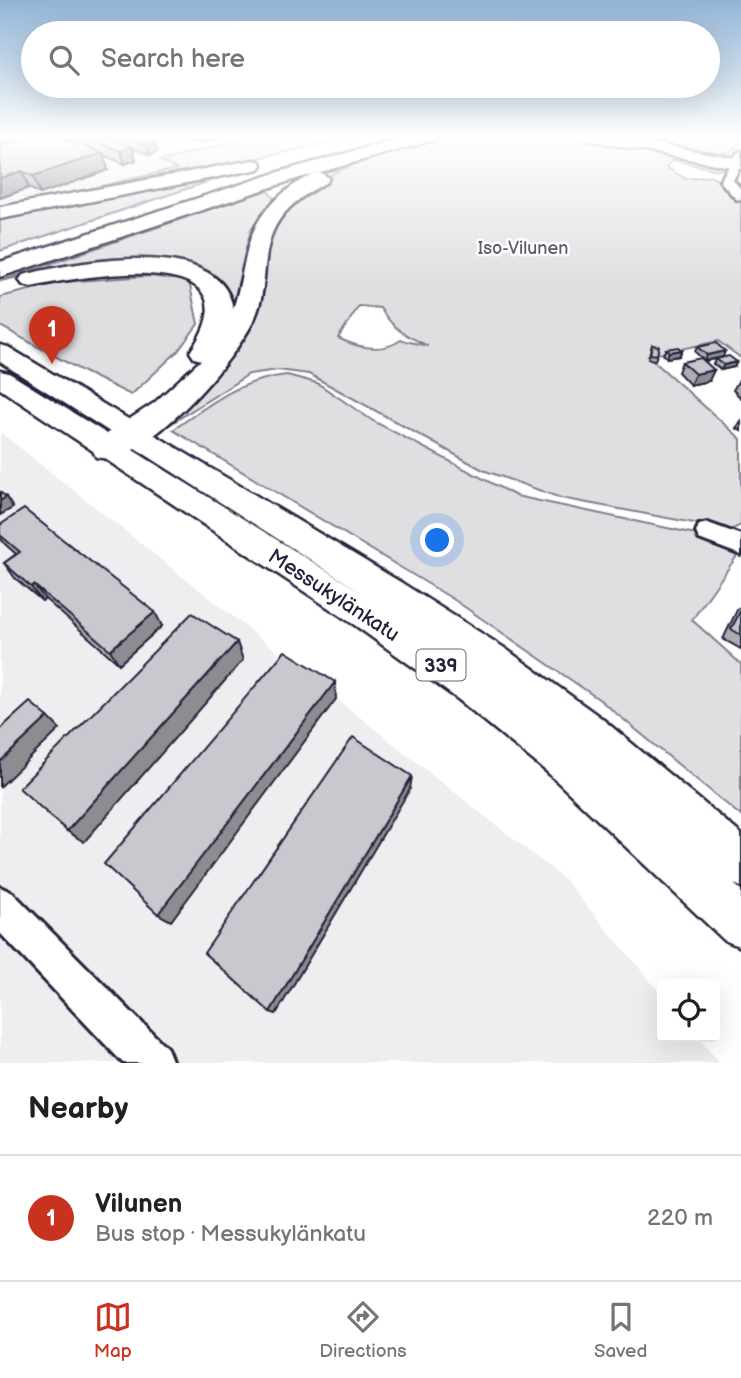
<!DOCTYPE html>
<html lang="en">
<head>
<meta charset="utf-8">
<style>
	body { margin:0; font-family:"Balsamiq Sans",sans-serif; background:#f2f2f2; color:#202124 }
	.controls { position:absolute; right:21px; bottom:21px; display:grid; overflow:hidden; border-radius:7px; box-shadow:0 7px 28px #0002 }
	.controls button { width:63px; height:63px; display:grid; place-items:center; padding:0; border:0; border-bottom:2px solid #e0e0e0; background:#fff; color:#202124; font:35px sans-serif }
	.you { position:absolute; left:438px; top:541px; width:24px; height:24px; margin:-18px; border:5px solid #fff; border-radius:50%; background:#1a73e8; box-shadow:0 0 0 10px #1a73e833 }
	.badge { display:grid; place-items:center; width:46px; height:46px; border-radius:50%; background:#c8321e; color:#fff; font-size:23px; font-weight:700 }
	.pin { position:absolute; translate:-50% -58px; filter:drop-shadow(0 2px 4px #0008) }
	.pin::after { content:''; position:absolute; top:37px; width:24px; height:21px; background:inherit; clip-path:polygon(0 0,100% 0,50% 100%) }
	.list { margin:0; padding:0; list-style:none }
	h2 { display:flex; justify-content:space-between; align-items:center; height:91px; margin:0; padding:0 28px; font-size:30px }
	h2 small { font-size:23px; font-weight:400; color:#757577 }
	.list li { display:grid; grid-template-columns:46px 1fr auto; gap:21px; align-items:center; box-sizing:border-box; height:126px; padding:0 28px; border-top:2px solid #e0e0e0 }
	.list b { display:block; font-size:26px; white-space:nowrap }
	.list p { margin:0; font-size:23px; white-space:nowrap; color:#757577 }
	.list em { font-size:23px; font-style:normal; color:#757577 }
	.icon { flex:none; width:38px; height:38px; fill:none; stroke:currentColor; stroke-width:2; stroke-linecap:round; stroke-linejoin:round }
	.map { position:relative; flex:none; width:741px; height:1063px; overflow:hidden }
	.search { position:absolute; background:#fff; box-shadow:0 7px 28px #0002; left:21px; right:21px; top:21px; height:77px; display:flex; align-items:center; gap:18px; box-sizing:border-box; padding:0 24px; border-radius:38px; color:#757577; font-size:26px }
	.sheet { height:217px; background:#fff }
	nav { display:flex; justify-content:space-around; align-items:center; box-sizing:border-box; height:98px; border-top:2px solid #e0e0e0; background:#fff; font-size:19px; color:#757577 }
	nav a { display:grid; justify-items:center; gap:4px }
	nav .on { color:#c8321e }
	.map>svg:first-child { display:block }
	.built { fill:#eeeef1 }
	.green { fill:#dfdfe2; stroke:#80808e; stroke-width:2; fill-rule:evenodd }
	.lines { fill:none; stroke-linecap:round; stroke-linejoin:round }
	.minor-casing { stroke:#22223b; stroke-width:6 }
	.major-casing { stroke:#22223b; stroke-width:5 }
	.highway-casing { stroke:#22223b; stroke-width:5 }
	.minor { fill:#fff; fill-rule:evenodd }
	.major { fill:#fff; fill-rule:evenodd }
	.highway { fill:#fff; fill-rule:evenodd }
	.wall { fill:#acacb2; stroke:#22223b; stroke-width:2 }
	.shaded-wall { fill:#8c8c91; stroke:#22223b; stroke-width:2 }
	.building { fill:#c8c8cf; stroke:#22223b; stroke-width:2 }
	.labels { text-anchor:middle; stroke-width:5; stroke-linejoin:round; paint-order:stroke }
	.far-park-label { font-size:18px; fill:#5b5b6d; stroke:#fff }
	.shield { fill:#fff; stroke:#646476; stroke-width:2 }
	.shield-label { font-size:19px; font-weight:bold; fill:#22223b }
	.street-label { font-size:21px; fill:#22223b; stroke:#fff }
</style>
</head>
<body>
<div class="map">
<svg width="741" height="1063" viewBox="0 0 741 1063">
	<rect width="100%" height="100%" fill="#fff"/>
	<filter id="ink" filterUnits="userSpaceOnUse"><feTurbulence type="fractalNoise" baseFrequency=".0143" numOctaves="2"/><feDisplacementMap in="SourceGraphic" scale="14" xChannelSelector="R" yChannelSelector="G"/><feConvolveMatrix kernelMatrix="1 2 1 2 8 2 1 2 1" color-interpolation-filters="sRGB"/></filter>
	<g filter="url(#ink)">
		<path class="built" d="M23,135H257L162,161L178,169L0,209V141Z
			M0,432L564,879L662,995V1037H698L720,1063H0Z"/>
		<path class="green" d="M257,135H363L218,167L0,209L176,169L161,161Z
			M452,135H571L725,163V169L717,170L673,160L666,167L686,179L712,176L741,201V358L718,341L648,356L741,439V525L731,530L561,498L483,470L309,374L278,370L249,374L169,425L165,423C178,410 205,390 214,375C244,319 246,242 295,198C335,163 403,149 452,135ZM359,306L380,308C395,331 405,335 428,346L401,340C382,353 358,348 338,338Z
			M616,135H741V142L730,152L719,153Z
			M223,175L219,178L0,251V218Z
			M267,190L275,200L251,229L234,301C226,293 217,281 207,275C144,240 65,267 0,281Z
			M149,276L189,281L198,324L178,351L131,395L84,372L0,326V297L63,282Z
			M287,375L317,383L373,421L516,496L705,536L739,553L692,620L741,664V816L600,700L453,599L173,430C213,402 237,381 287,375Z"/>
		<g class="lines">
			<defs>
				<path id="minor" d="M741,151V165L733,180L741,189V200L736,199L720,181L737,153Z
					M708,523L741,535V555L699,539L696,532L699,525Z
					M0,887L13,893L167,1048L173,1063H123L0,933Z"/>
				<path id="major" d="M0,135H13L0,141Z
					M575,135H606L741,159V169L582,139Z
					M0,345L8,347L402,583L503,647L600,717L741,834V887L734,884L741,890V947L724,940L546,771L459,700L356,626L0,389V371L9,373L361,592L0,362Z"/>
				<path id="highway" d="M412,135H439L437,139L296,179L0,277V262L282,171Z
					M253,160L259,161L262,165L259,169L0,219V207Z
					M320,172L329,178L327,182C307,193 286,206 275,227C261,254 268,287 256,315C240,356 142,470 96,457L92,449L96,441L154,403L201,360L194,358L190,352C265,243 80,276 31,287L23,285L19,280L23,275C71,263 222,233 233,309C249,262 241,225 286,191C296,183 308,175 320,172Z"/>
			</defs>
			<use href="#minor" class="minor-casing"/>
			<use href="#major" class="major-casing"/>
			<use href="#highway" class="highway-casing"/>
			<use href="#minor" class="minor"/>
			<use href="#major" class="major"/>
			<use href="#highway" class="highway"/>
		</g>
		<path class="wall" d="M67,135H133V136L155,144L157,152L150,155L133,148L136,160L125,164L103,155L108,170L40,194L29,188L0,145L69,140Z
			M178,135H218L219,138L197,144Z
			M652,345L657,355L655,360L648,359Z
			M697,347L723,357L705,361L695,352Z
			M666,349L682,350L679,356L667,358L663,354Z
			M716,359L734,367L721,370L713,364Z
			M682,362L709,381L690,385L678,372Z
			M741,379V398L733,390L739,380Z
			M741,422V431L736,428Z
			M0,525L162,626L119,664L45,599L42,601L15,578L4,563L16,554L5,544L0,538Z
			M741,606V649L723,639L737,610Z"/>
		<path class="shaded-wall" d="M196,135H218L219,138L197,144Z
			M155,144L157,152L150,155L148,146Z
			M132,147L136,160L125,164L121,151Z
			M103,153L108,170L40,194L33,176Z
			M22,171L29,188L0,198V178Z
			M682,350L679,356L667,358L669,352Z
			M725,351L723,357L705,361L707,355Z
			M737,362L734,367L721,370L724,365Z
			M714,370L709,381L690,385L695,374Z
			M6,497L13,508L0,515V501Z
			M34,585L45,599L42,601L31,587Z
			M155,612L162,626L119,664L110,650Z
			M237,642L243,660L84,842L67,831Z
			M335,682L336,699L171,921L158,914Z
			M48,717L60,729L0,787V762Z
			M412,776L410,789L276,1014L270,1012Z"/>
		<path class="building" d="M34,135H55L103,153L33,176L22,171L0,178V145Z
			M78,135H99L132,147L121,151Z
			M118,135H129L155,144L148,146Z
			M716,343L725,351L707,355L697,347Z
			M652,345L659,346L657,355L650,354Z
			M678,347L682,350L669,352L666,349Z
			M729,356L737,362L724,365L716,359Z
			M701,358L714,370L695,374L682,362Z
			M0,492L6,497L0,501Z
			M24,509L155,612L110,650L34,585L31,587L4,563L20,552L0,535V525Z
			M741,610V635L731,629Z
			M192,613L237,642L67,831L19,788Z
			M285,651L335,682L158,914L104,864Z
			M30,702L48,717L0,762V729Z
			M353,737L412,776L270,1012L204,953Z"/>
	</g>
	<linearGradient id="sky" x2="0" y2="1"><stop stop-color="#93b4d6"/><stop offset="0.48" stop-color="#fff"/><stop offset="1" stop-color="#fff" stop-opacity="0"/></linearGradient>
	<rect width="741" height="284" fill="url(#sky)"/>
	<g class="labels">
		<g class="far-park-label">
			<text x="523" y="254">Iso-Vilunen</text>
		</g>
		<rect class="shield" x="416.5" y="649.5" width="49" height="31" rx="5"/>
		<g class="shield-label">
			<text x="441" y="672">339</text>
		</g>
		<g class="street-label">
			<text transform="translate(334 595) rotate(33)" y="7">Messukylänkatu</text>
		</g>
	</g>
</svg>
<div class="controls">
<button><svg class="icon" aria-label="locate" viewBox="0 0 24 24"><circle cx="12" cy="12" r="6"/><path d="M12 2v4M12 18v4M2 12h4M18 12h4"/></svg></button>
</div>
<div class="you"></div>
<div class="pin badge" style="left:52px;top:364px">1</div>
<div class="search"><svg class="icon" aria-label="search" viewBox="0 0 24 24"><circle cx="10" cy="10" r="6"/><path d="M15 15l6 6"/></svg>Search here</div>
</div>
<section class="sheet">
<h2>Nearby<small></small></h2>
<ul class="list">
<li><span class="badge">1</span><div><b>Vilunen</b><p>Bus stop · Messukylänkatu</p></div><em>220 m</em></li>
</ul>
</section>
<nav>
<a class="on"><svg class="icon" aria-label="map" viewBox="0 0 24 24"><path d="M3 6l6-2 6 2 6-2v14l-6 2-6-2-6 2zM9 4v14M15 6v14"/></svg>Map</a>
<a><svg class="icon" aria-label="directions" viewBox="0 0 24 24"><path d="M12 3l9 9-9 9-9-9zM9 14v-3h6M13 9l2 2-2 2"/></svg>Directions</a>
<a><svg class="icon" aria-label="saved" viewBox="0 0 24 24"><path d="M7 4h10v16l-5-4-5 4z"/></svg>Saved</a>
</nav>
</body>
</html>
